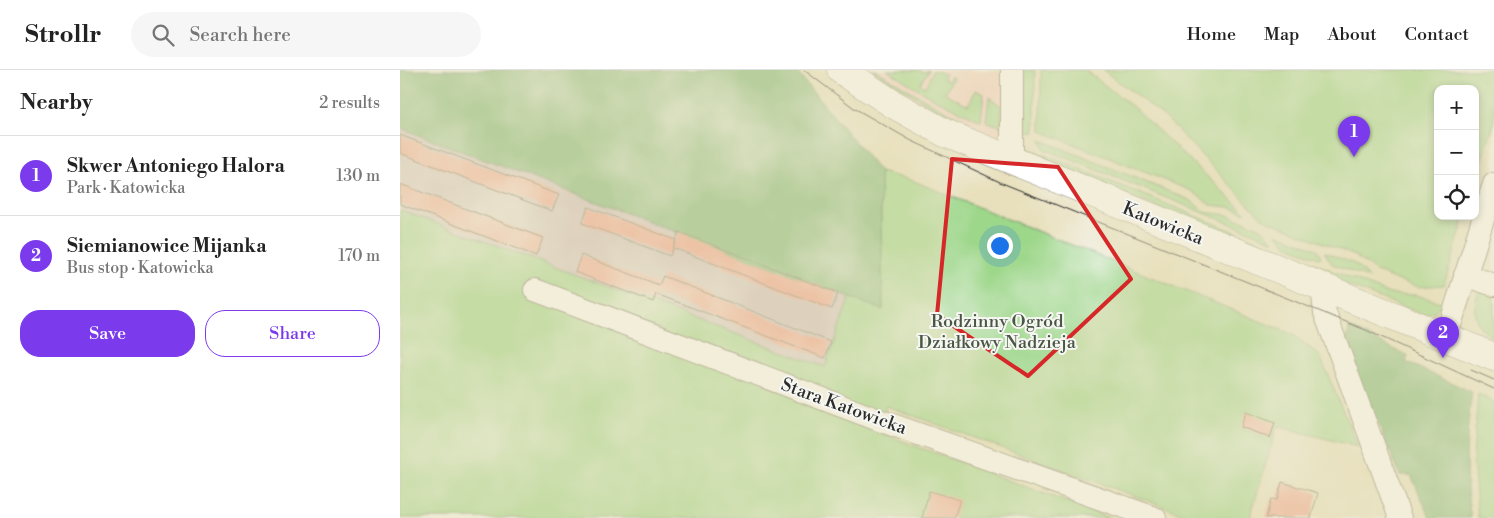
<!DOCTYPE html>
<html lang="en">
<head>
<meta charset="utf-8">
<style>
	body { margin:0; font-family:"Libre Bodoni",serif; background:#f6f6f6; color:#222 }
	.controls { position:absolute; right:15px; top:15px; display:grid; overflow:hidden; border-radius:10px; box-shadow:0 2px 8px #0003 }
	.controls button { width:45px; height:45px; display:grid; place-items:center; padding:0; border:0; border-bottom:1px solid #e0e0e0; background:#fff; color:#222; font:25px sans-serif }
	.you { position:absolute; left:599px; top:175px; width:18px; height:18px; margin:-12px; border:4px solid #fff; border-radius:50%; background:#1a73e8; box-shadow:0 0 0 8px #1a73e833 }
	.badge { display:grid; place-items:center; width:32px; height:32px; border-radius:50%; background:#7c3aed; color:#fff; font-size:16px; font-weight:700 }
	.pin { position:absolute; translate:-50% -41px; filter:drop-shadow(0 1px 2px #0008) }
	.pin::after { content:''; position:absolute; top:26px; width:18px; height:15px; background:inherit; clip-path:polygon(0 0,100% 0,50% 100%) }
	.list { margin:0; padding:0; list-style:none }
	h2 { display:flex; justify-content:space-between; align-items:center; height:65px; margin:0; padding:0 20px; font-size:21px }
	h2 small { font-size:16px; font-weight:400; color:#767676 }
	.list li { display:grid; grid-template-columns:32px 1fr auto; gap:15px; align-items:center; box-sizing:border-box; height:80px; padding:0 20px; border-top:1px solid #e0e0e0 }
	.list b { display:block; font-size:19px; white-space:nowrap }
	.list p { margin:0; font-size:16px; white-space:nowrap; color:#767676 }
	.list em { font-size:16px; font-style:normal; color:#767676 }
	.actions { display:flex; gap:10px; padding:15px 20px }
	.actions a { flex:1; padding:11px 0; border:1px solid #7c3aed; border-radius:20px; text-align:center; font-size:18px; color:#7c3aed }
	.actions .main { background:#7c3aed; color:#fff }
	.icon { flex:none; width:28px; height:28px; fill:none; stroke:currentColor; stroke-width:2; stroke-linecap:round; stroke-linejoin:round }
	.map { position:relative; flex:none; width:1094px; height:448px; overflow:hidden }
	header { display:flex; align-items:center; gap:30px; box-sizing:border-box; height:70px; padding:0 25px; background:#fff; border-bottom:1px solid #e0e0e0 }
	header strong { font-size:24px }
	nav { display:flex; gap:28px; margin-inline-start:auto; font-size:18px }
	.search { width:350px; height:45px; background:#f6f6f6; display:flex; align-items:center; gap:12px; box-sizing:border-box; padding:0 18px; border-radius:28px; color:#767676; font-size:19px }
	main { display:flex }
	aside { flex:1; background:#fff }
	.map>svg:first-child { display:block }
	.built { fill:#f6d1c5 }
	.industrial { fill:#d1bfbf }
	.green { fill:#9dd78a; stroke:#64815a }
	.forest { fill:#7eb876; stroke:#547250 }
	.building { fill:#f4a18d }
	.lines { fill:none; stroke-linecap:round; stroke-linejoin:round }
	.street-casing { stroke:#8a8674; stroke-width:24 }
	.secondary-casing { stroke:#8a8674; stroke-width:29 }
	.street { stroke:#fff; stroke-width:22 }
	.secondary { stroke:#fff; stroke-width:28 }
	.tram { stroke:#2b2b2b; stroke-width:1 }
	.marked { fill:none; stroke:#d62828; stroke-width:4; stroke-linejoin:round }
	.labels { text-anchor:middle; stroke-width:4; stroke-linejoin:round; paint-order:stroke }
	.street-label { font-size:18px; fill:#2b2b2b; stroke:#f6f6f2 }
	.park-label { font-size:18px; fill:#485643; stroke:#f6f6f2 }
</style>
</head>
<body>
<header>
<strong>Strollr</strong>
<div class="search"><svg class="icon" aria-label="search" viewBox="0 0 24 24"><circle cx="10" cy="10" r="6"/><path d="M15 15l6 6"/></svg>Search here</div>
<nav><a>Home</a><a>Map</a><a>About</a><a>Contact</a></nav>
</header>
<main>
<aside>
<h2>Nearby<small>2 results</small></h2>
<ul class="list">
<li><span class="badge">1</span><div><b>Skwer Antoniego Halora</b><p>Park · Katowicka</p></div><em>130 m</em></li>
<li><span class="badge">2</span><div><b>Siemianowice Mijanka</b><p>Bus stop · Katowicka</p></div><em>170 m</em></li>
</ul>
<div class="actions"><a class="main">Save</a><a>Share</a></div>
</aside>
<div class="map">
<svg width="1094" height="448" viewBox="0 0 1094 448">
	<rect width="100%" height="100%" fill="#f6f6f2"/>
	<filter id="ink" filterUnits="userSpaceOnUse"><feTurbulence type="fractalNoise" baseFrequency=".02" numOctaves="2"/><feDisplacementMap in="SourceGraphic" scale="10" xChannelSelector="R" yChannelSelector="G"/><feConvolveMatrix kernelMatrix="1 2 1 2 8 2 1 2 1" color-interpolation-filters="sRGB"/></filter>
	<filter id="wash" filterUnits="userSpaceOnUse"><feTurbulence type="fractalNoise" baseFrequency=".0096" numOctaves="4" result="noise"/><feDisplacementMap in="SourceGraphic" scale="20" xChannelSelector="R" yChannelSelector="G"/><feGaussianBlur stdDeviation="1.12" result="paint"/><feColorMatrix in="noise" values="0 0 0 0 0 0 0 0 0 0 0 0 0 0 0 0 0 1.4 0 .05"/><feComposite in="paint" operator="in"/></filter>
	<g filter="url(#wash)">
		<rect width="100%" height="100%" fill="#e8e0bc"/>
		<path class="built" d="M458,0H588L605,4L604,54L598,64L590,68L571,63Z"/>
		<path class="industrial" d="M0,58L450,227L425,297L0,140Z"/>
		<path class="green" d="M472,0H476L533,34L568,52L565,53L534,38Z
			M487,0H519L523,2L529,0L520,14L525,17L533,0L545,4L543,8L548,11L551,6L553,8L545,23L568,35L576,20L584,24L581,51L533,28Z
			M621,0H635V62L622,60Z
			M641,0H685L733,37L846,143L829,137L811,135L792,121L641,61Z
			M703,0H1094V54L1075,113V19H1038V146H1065L1044,215L1019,217L994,209L977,202L955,186L862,148L765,47Z
			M589,27L601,36L602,56L586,52Z
			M641,70L790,130L805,142L827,145L860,157L874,171L644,79Z
			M625,77L990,224L1016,225L1044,233L1035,241L1024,245L917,204L916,198L856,173L848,176L629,83Z
			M480,102L511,110L892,264L920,286L958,377L877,356L850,448H795L486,336L481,363L710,448H0V140L425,297L450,227L483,239Z
			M876,163L917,179L921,187L919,188L888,176Z
			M924,182L955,194L970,209L932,194Z
			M1079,221L1094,223V268C1073,256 1071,242 1079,221Z
			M1078,324L1094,332L1093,448H1078L1073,387Z"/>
		<path class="forest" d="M0,0H395L480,102L483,240L0,58Z
			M949,257L1008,286L1006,292L1072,322C1066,363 1063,407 1071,448H1030L1011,405H1000L949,285L947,271Z"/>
		<g id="blocks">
			<path class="building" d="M0,65L159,125L152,141L0,83Z
				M0,114L143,168L136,186L0,134Z
				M188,137L276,170L270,186L182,153Z
				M279,162L438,223L432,239L273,178Z
				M181,185L259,215L263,206L431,272L425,288L256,224L253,232L175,202Z
				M846,342L875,353L870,368L841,357Z
				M882,412L918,423L911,448H866L871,429L877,430Z
				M529,421L560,430L554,448H522Z"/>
		</g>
	</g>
	<g filter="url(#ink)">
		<use href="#blocks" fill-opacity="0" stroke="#8a8674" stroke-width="1"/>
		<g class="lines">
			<defs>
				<path id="street" d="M612,0V91
					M1065,205L1094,215
					M922,217L925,243L1000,448
					M135,220L476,349L755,448
					M1046,268L1094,114"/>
				<path id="secondary" d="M441,0L493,34L545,63L1094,287"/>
			</defs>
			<use href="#street" class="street-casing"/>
			<use href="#secondary" class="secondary-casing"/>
			<use href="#street" class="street"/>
			<use href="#secondary" class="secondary"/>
			<path class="tram" d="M404,0L454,38L510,70L602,113L966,260L1094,319
				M1071,300L1094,310"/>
		</g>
	</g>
	<path d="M0 0H1094V448H0ZM552,89L658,97L731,209L628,306L537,245Z" fill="#e8e0bc" fill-opacity=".55" fill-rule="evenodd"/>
	<path class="marked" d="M552,89L658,97L731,209L628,306L537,245Z"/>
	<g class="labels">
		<g class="street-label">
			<text transform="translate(763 153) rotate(22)" y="6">Katowicka</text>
			<text transform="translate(444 336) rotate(20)" y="6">Stara Katowicka</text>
		</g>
		<g class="park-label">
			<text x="597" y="257">Rodzinny Ogród<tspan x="597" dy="21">Działkowy Nadzieja</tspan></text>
		</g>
	</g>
</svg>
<div class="controls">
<button>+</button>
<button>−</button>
<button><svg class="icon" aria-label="locate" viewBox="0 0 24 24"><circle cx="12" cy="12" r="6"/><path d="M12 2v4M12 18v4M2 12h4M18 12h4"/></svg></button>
</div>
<div class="you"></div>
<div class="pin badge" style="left:954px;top:87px">1</div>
<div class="pin badge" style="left:1043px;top:288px">2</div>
</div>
</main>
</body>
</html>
